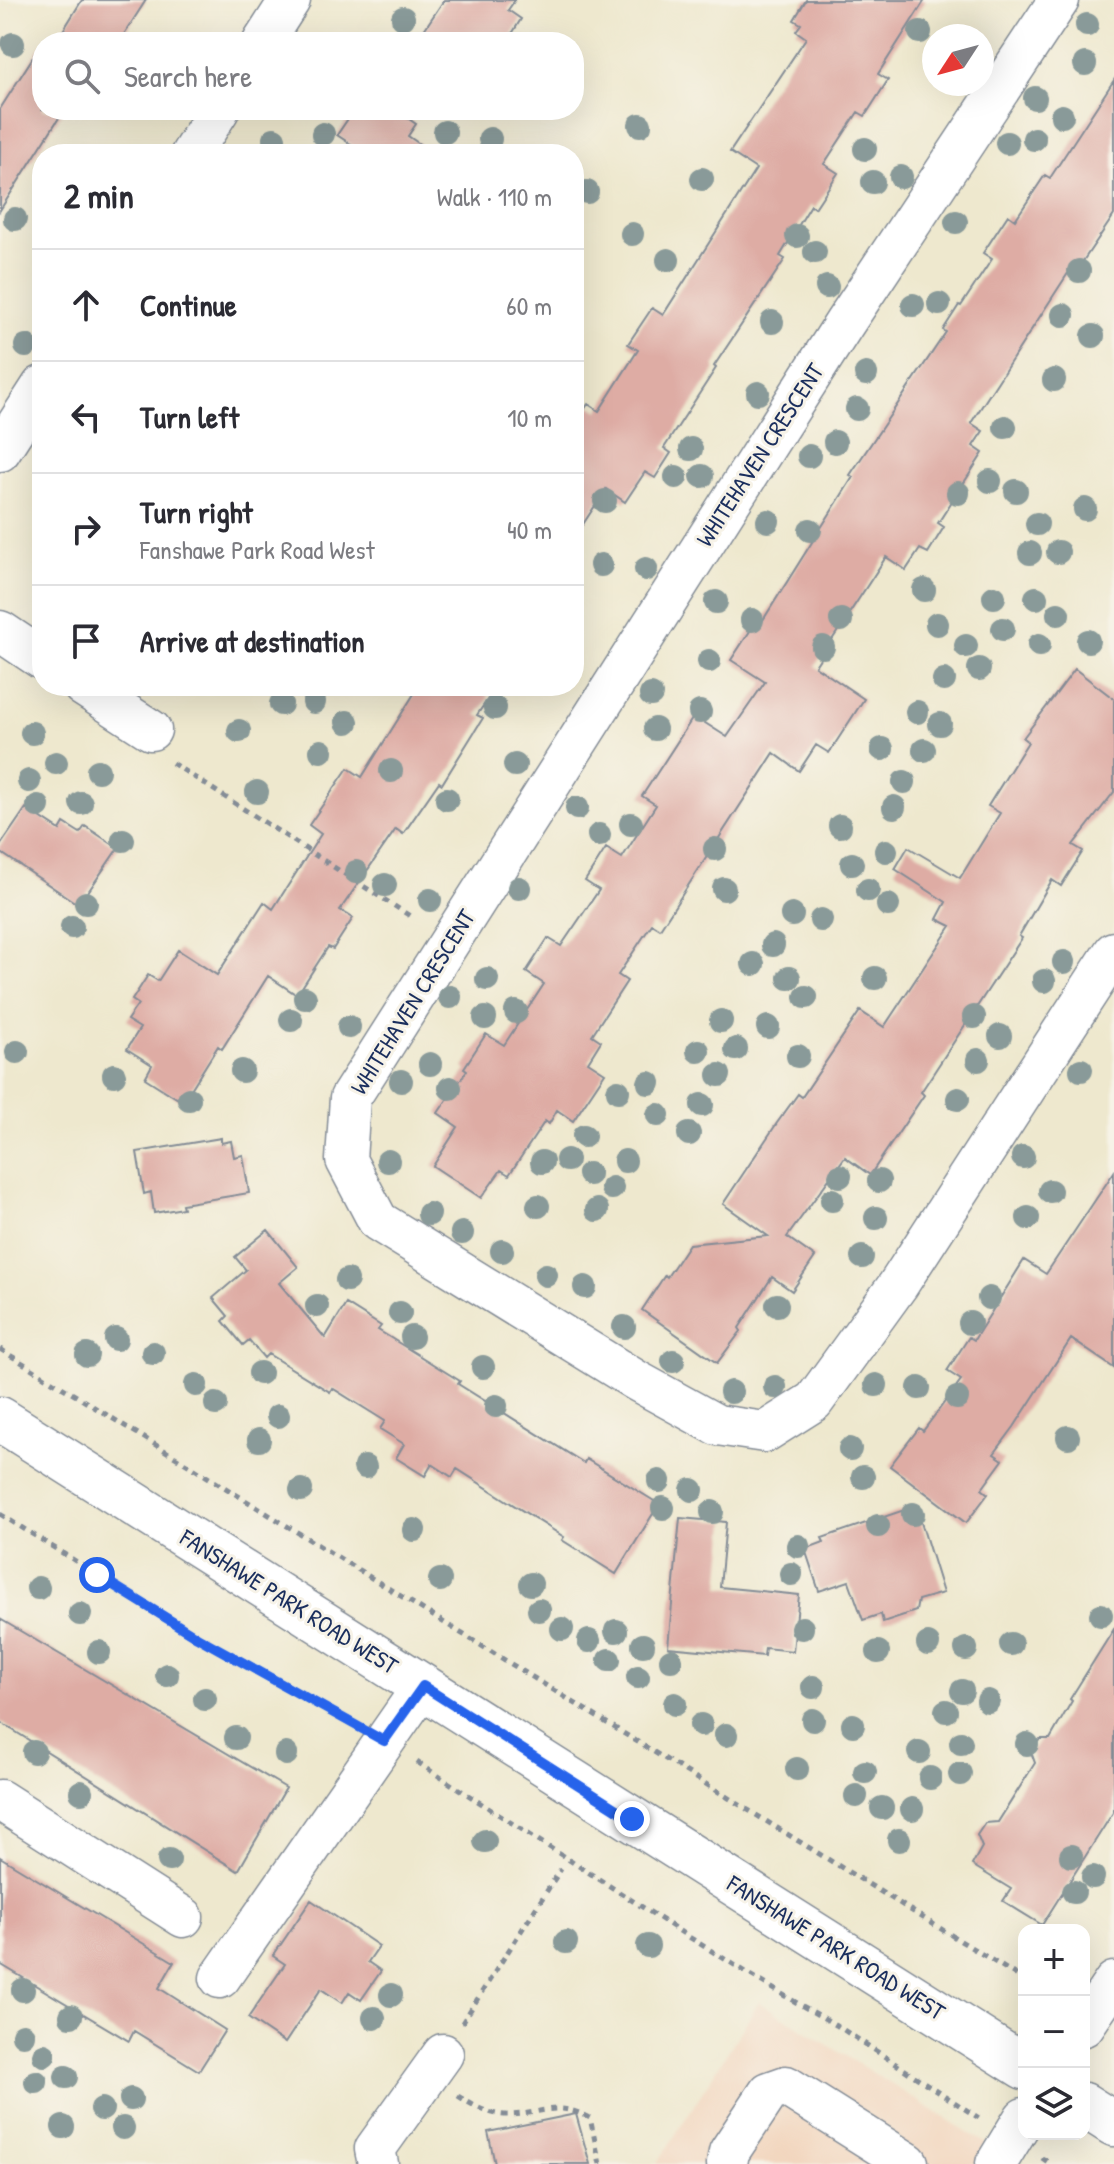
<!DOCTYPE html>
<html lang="en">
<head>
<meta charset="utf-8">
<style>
	body { margin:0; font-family:"Patrick Hand",sans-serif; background:#f7f7f7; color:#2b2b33 }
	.controls { position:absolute; right:24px; bottom:24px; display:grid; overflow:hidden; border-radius:16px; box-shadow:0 8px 32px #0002 }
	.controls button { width:72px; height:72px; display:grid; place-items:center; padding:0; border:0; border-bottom:2px solid #e1e1e2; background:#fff; color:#2b2b33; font:40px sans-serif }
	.compass { position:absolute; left:922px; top:24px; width:72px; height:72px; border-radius:50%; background:#fff; box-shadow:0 8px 32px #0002; rotate:234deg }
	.stop { position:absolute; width:24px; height:24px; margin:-18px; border:6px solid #2563eb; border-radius:50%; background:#fff }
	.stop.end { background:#2563eb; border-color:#fff; box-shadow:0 2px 8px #0008 }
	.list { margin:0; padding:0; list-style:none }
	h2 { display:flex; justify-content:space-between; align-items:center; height:104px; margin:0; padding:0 32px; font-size:34px }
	h2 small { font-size:26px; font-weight:400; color:#7c7c81 }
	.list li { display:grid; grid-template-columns:52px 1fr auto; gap:24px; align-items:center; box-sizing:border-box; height:112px; padding:0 32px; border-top:2px solid #e1e1e2 }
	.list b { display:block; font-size:30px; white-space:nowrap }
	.list p { margin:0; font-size:26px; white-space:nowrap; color:#7c7c81 }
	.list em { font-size:26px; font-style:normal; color:#7c7c81 }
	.icon { flex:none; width:44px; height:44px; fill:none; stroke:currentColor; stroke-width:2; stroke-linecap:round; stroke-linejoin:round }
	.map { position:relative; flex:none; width:1114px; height:2164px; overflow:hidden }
	.search { position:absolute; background:#fff; box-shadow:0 8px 32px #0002; left:32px; top:32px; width:552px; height:88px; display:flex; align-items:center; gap:20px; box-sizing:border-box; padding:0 28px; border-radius:32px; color:#7c7c81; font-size:30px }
	.panel { position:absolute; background:#fff; box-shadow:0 8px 32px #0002; left:32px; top:144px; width:552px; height:552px; border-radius:32px }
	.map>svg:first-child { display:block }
	.built { fill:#f2d5bd }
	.building { fill:#deaca4 }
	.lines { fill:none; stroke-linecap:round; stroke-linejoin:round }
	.minor-casing { stroke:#848c96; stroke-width:43 }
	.major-casing { stroke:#848c96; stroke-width:47 }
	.path { stroke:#848c96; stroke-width:5; stroke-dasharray:6 6; stroke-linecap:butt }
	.minor { stroke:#fff; stroke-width:40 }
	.major { stroke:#fff; stroke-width:44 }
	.tree { fill:#899a99 }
	.route { stroke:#2563eb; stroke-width:10 }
	.labels { text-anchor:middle; stroke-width:6; stroke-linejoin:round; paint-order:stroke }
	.street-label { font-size:24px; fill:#1b2f5e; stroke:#f7f3e8 }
</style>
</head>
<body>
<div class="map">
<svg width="1114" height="2164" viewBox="0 0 1114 2164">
	<rect width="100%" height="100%" fill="#f7f3e8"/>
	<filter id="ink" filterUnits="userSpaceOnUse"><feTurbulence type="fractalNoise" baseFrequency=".0125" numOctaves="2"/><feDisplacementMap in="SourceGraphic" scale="16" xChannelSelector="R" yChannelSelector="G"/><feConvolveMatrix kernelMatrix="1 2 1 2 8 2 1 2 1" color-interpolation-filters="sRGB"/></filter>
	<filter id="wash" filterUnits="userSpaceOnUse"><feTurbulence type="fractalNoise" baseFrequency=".006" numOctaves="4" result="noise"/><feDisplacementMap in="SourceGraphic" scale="32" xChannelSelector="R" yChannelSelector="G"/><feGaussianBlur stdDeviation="1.8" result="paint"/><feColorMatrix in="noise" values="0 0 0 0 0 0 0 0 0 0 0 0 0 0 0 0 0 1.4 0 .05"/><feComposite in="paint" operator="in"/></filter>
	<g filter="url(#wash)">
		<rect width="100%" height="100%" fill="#eee8ce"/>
		<path class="built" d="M759,2002L1019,2164H657Z"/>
		<g id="blocks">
			<path class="building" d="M82,0H146L119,42H56Z
				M444,0H515L508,10L521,19L507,42H416Z
				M806,0H925L878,74L888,80L865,116L858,112L824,164L838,173L815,208L811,205L780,256L785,259L714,366L716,368L664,448L671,453L655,478L645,472L625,502L606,489L574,538V425L588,404L599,411L638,350L628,344L652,308L663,315L756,169L730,152L806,38L796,31L801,24L794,20Z
				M42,43V110H64L0,210V109Z
				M1114,80V215L1077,270L1072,267L971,423L983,431L973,446L983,453L938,523L944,527L928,553L920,549L906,570L886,557L815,666L864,699L829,753L816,745L799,771L774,753L660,929L652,924L618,975L627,981L592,1035L601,1041L588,1062L605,1073L573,1121L557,1110L549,1124L545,1121L509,1175L501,1170L481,1198L433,1166L458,1127L438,1113L467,1070L464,1068L486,1034L504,1045L544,984L526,972L548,938L561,946L599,890L585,881L606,848L622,858L656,805L642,796L694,716L727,737L765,682L731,660L754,625L758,628L853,477L850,475L946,332L943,330L959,305L961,306L992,259L983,253L1008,215L1015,220L1045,175L1050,178Z
				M354,110H396L416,124L408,136L434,154H366L337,135Z
				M1075,669L1114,699V792L1073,845L1083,851L1061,886L1052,880L1019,936L1022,938L921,1092L924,1095L870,1175L845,1157L787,1237L815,1257L792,1291L772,1277L739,1328L741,1331L717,1363L642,1310L665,1275L667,1277L689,1244L768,1236L723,1204L777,1123L798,1094L802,1097L860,1011L884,1027L951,926L937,919L946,902L895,869L908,847L960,878L1000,813L988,806L1028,742L1023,738Z
				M419,686H471L489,697L477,715L483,718L442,784L439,782L403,834L396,829L340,910L353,918L333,949L328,947L297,995L268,976L222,1049L218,1046L183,1102L145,1078L152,1065L127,1049L140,1028L127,1020L138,1004L132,1000L148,975L158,981L178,950L217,975L264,902L273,909L321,834L309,825L348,768L362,777Z
				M26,808L60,830L64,823L80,833L85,826L118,848L79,905L0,852V846Z
				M221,1138V1143L231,1141L234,1157L243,1155L249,1193L182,1204L183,1208L154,1213L151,1192L144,1194L137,1152Z
				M1114,1172V1368L1071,1339L1014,1427L994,1454L1003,1460L982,1489L988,1494L966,1523L890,1466L919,1428L923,1431L961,1380L947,1371L969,1337L974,1340L1024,1260L1046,1274Z
				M268,1230L298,1267L279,1283L325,1338L346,1304L381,1326L378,1330L460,1381L458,1384L584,1463L586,1459L659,1504L616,1574L562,1540L564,1537L457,1469L452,1477L432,1464L425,1476L396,1458L404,1444L380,1429L385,1421L332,1388L330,1392L268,1354L264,1358L249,1340L243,1345L223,1321L228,1316L213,1298L246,1270L235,1257Z
				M916,1506L943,1593L918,1600L916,1611L883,1622L881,1614L863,1620L849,1581L819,1591L805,1549L824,1542L822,1538Z
				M680,1518L726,1522L720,1587L799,1595L793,1651L765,1648L764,1656L668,1647Z
				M0,1619L286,1788L238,1871L0,1722Z
				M1114,1629V1811L1042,1925L1003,1901L1011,1889L972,1865L982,1847L977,1835L985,1823L998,1822L1035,1763L1031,1752L1040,1739H1050L1072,1701L1070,1699Z
				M0,1857L174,1962L159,1988L225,2030L199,2071L134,2031L129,2041L0,1964Z
				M311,1900L379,1946L368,1962L381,1971L361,2000L349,1992L342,2003L321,1989L285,2043L248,2018L285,1964L273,1956Z
				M576,2114L590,2164H495L488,2132Z"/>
		</g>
	</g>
	<g filter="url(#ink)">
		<use href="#blocks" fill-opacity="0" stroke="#848c96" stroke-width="2"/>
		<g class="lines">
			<defs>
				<path id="minor" d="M1059,0L844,324L350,1098L346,1160L378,1221L637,1381L717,1425L765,1432L814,1401L898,1285L1114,952
					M263,42L290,0
					M191,154L219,110
					M0,451L42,386
					M0,631L42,659
					M83,686L151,730
					M0,1800L183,1917
					M220,1978L423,1686
					M1084,2026L1114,1982
					M378,2164L375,2149L443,2054
					M727,2164L729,2152L769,2092L786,2086L908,2163L907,2164
					M996,2164L1024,2118"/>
				<path id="major" d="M0,1419L1024,2067
					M1084,2105L1114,2124"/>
			</defs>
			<use href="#minor" class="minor-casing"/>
			<use href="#major" class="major-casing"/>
			<path class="path" d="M172,763L410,916
				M0,1349L1024,1980
				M0,1514L197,1637L353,1724
				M417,1762L684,1934L785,1996L836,2025L979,2118
				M462,2023L561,1869
				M458,2096C474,2106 490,2116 510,2115C543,2114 556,2100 590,2118L600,2164
				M1042,2158L1051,2164"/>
			<use href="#minor" class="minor"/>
			<use href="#major" class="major"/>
		</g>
		<g class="tree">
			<circle cx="403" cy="18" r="12"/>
			<circle cx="1087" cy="25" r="12"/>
			<circle cx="920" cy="32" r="12"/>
			<circle cx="13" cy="44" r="12"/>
			<circle cx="1085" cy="64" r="12"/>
			<circle cx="1035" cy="98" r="12"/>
			<circle cx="1062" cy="116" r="12"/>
			<circle cx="640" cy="125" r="12"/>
			<circle cx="445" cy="132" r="12"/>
			<circle cx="323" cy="134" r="12"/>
			<circle cx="274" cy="139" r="12"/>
			<circle cx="490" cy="139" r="12"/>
			<circle cx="1034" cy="139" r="12"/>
			<circle cx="1007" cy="143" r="12"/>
			<circle cx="865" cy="149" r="12"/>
			<circle cx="901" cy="177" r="12"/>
			<circle cx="702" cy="179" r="12"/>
			<circle cx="873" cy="182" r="12"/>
			<circle cx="587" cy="192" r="12"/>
			<circle cx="15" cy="219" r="12"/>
			<circle cx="956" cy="222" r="12"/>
			<circle cx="632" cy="234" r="12"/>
			<circle cx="797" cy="236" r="12"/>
			<circle cx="815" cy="252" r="12"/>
			<circle cx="668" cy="260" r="12"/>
			<circle cx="1079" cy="271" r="12"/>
			<circle cx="827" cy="287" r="12"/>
			<circle cx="939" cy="304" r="12"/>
			<circle cx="913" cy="305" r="12"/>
			<circle cx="1063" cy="315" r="12"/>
			<circle cx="772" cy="322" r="12"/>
			<circle cx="1093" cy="336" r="12"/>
			<circle cx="26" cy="346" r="12"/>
			<circle cx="866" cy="374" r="12"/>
			<circle cx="1054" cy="380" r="12"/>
			<circle cx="758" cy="393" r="12"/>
			<circle cx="857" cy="409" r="12"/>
			<circle cx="1005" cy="427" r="12"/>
			<circle cx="835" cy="442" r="12"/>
			<circle cx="691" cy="449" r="12"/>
			<circle cx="809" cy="456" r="12"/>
			<circle cx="702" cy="476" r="12"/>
			<circle cx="676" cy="477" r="12"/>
			<circle cx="990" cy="481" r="12"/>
			<circle cx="1016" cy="491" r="12"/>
			<circle cx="958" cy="493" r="12"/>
			<circle cx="605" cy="501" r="12"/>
			<circle cx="1085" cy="509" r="12"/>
			<circle cx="768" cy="521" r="12"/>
			<circle cx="1037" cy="524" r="12"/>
			<circle cx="810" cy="530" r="12"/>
			<circle cx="1058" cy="552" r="12"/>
			<circle cx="1030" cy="553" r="12"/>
			<circle cx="601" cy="565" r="12"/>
			<circle cx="646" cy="569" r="12"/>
			<circle cx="924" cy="590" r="12"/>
			<circle cx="994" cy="597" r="12"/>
			<circle cx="1036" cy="598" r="12"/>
			<circle cx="716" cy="602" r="12"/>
			<circle cx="1058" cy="614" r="12"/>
			<circle cx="752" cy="620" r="12"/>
			<circle cx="841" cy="620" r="12"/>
			<circle cx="937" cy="624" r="12"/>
			<circle cx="1003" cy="629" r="12"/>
			<circle cx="1088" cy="641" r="12"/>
			<circle cx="1039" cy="645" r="12"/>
			<circle cx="966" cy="646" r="12"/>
			<circle cx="823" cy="647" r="12"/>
			<circle cx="709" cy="661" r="12"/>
			<circle cx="979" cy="669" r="12"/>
			<circle cx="944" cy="680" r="12"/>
			<circle cx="651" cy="695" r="12"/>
			<circle cx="314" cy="702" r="12"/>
			<circle cx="281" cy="704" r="12"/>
			<circle cx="495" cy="708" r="12"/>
			<circle cx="700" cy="712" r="12"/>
			<circle cx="917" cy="712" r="12"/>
			<circle cx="347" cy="722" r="12"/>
			<circle cx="940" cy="724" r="12"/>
			<circle cx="655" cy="729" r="12"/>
			<circle cx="239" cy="731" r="12"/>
			<circle cx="32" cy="733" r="12"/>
			<circle cx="882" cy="749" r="12"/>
			<circle cx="924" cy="750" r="12"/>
			<circle cx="321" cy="751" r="12"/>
			<circle cx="56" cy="763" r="12"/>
			<circle cx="515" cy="765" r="12"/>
			<circle cx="98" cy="771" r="12"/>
			<circle cx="391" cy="771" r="12"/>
			<circle cx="29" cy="781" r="12"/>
			<circle cx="904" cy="782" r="12"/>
			<circle cx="257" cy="792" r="12"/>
			<circle cx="447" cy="799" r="12"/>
			<circle cx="81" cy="803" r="12"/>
			<circle cx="38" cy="806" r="12"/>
			<circle cx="894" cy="807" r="12"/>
			<circle cx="577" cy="808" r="12"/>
			<circle cx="631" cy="824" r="12"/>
			<circle cx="840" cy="826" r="12"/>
			<circle cx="599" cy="835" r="12"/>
			<circle cx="123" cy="840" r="12"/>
			<circle cx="715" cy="849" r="12"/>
			<circle cx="886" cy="851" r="12"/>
			<circle cx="852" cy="864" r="12"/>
			<circle cx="356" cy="872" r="12"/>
			<circle cx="385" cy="885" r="12"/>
			<circle cx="519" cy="888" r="12"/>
			<circle cx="724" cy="889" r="12"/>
			<circle cx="868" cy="890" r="12"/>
			<circle cx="430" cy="900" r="12"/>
			<circle cx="86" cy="903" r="12"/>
			<circle cx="888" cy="905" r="12"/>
			<circle cx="792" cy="915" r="12"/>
			<circle cx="821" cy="920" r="12"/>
			<circle cx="72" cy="927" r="12"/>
			<circle cx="773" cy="945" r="12"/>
			<circle cx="1064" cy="962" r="12"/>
			<circle cx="753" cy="964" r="12"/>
			<circle cx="789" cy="978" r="12"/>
			<circle cx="875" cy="978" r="12"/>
			<circle cx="487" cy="979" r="12"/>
			<circle cx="1044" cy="981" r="12"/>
			<circle cx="450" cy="997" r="12"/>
			<circle cx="806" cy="997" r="12"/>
			<circle cx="305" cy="998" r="12"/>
			<circle cx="516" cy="1012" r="12"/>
			<circle cx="974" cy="1017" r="12"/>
			<circle cx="485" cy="1018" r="12"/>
			<circle cx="291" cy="1020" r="12"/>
			<circle cx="721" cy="1021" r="12"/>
			<circle cx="349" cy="1027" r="12"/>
			<circle cx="768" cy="1027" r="12"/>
			<circle cx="1000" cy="1036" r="12"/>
			<circle cx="736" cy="1049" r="12"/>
			<circle cx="698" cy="1051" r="12"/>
			<circle cx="17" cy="1052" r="12"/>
			<circle cx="798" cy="1056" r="12"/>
			<circle cx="978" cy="1060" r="12"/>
			<circle cx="430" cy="1064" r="12"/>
			<circle cx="1081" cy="1070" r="12"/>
			<circle cx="242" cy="1071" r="12"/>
			<circle cx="114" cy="1075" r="12"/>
			<circle cx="719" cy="1075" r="12"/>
			<circle cx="401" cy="1081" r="12"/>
			<circle cx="649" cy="1083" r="12"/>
			<circle cx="450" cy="1088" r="12"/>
			<circle cx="618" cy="1091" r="12"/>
			<circle cx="189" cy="1099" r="12"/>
			<circle cx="958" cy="1099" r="12"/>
			<circle cx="702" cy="1105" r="12"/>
			<circle cx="658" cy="1115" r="12"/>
			<circle cx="689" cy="1134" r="12"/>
			<circle cx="584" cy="1136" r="12"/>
			<circle cx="1023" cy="1157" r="12"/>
			<circle cx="567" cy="1160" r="12"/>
			<circle cx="388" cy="1161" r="12"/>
			<circle cx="625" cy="1161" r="12"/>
			<circle cx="542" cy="1162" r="12"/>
			<circle cx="589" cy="1174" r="12"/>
			<circle cx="840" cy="1176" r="12"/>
			<circle cx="879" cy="1181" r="12"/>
			<circle cx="612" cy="1188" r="12"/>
			<circle cx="1050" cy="1191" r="12"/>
			<circle cx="832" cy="1200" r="12"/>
			<circle cx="538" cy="1206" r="12"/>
			<circle cx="597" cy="1210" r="12"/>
			<circle cx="429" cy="1214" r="12"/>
			<circle cx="876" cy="1218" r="12"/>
			<circle cx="1028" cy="1218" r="12"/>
			<circle cx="462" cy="1233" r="12"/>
			<circle cx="502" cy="1251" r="12"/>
			<circle cx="862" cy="1257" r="12"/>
			<circle cx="546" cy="1275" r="12"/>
			<circle cx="347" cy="1280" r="12"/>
			<circle cx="585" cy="1287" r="12"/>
			<circle cx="989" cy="1298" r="12"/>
			<circle cx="777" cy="1305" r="12"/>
			<circle cx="317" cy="1306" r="12"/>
			<circle cx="400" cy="1313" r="12"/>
			<circle cx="970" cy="1323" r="12"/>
			<circle cx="624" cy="1327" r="12"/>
			<circle cx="412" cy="1337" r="12"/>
			<circle cx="116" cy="1339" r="12"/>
			<circle cx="153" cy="1353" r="12"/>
			<circle cx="87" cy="1355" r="12"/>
			<circle cx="673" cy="1361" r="12"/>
			<circle cx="483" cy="1367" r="12"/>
			<circle cx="260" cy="1373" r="12"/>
			<circle cx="196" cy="1385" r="12"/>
			<circle cx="876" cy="1385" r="12"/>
			<circle cx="775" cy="1387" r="12"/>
			<circle cx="919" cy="1388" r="12"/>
			<circle cx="731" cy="1392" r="12"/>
			<circle cx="957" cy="1398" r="12"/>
			<circle cx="216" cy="1404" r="12"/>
			<circle cx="496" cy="1406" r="12"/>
			<circle cx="278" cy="1416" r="12"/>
			<circle cx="1068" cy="1437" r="12"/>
			<circle cx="259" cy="1440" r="12"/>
			<circle cx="850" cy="1449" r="12"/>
			<circle cx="365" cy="1467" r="12"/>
			<circle cx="863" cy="1477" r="12"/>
			<circle cx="659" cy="1481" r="12"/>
			<circle cx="301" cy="1490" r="12"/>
			<circle cx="692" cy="1490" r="12"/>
			<circle cx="663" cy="1508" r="12"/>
			<circle cx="712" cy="1512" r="12"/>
			<circle cx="913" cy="1514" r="12"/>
			<circle cx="878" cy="1526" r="12"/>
			<circle cx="414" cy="1530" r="12"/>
			<circle cx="798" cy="1546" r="12"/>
			<circle cx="791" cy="1574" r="12"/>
			<circle cx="440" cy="1580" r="12"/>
			<circle cx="531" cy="1584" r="12"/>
			<circle cx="38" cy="1588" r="12"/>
			<circle cx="539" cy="1610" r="12"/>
			<circle cx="80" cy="1614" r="12"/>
			<circle cx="1101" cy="1615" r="12"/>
			<circle cx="802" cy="1628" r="12"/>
			<circle cx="562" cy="1629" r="12"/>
			<circle cx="616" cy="1631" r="12"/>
			<circle cx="589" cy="1641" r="12"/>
			<circle cx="928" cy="1644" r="12"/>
			<circle cx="1011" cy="1644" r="12"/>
			<circle cx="643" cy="1645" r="12"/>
			<circle cx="966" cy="1649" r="12"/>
			<circle cx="99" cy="1652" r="12"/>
			<circle cx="878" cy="1652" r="12"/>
			<circle cx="609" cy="1660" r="12"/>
			<circle cx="671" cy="1660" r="12"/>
			<circle cx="167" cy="1675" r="12"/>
			<circle cx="638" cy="1677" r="12"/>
			<circle cx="813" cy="1687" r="12"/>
			<circle cx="962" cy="1691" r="12"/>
			<circle cx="205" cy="1699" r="12"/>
			<circle cx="988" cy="1701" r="12"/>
			<circle cx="675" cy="1704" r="12"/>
			<circle cx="946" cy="1711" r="12"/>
			<circle cx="813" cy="1720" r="12"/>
			<circle cx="701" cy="1725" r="12"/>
			<circle cx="853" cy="1725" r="12"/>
			<circle cx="726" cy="1735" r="12"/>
			<circle cx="236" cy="1738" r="12"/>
			<circle cx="961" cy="1743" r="12"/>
			<circle cx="1027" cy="1744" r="12"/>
			<circle cx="34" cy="1752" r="12"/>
			<circle cx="919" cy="1752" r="12"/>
			<circle cx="286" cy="1754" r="12"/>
			<circle cx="797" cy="1769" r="12"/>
			<circle cx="865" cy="1772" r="12"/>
			<circle cx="960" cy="1774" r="12"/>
			<circle cx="930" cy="1778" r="12"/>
			<circle cx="81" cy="1792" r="12"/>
			<circle cx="856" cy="1796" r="12"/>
			<circle cx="882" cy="1808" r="12"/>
			<circle cx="912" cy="1809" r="12"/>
			<circle cx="899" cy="1840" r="12"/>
			<circle cx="485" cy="1841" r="12"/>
			<circle cx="1071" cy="1856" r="12"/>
			<circle cx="169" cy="1860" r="12"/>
			<circle cx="1093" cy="1877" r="12"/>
			<circle cx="1074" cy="1892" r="12"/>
			<circle cx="566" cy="1942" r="12"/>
			<circle cx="648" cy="1946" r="12"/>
			<circle cx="23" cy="1990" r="12"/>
			<circle cx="391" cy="1995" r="12"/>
			<circle cx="71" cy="2016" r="12"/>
			<circle cx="374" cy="2018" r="12"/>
			<circle cx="23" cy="2035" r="12"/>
			<circle cx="44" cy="2055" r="12"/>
			<circle cx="66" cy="2077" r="12"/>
			<circle cx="36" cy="2082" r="12"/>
			<circle cx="131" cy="2099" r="12"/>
			<circle cx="102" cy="2109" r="12"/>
			<circle cx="63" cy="2127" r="12"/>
			<circle cx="123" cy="2128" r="12"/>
		</g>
	</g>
	<g class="lines" filter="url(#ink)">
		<path class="route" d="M97,1575L197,1637L384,1741L423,1686L632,1819"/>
	</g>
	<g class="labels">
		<g class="street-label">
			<text transform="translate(760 455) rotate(-57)" y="8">WHITEHAVEN CRESCENT</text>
			<text transform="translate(413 1002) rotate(-58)" y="8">WHITEHAVEN CRESCENT</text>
			<text transform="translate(289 1602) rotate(32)" y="8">FANSHAWE PARK ROAD WEST</text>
			<text transform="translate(836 1948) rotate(32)" y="8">FANSHAWE PARK ROAD WEST</text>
		</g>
	</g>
</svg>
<div class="controls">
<button>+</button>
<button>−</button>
<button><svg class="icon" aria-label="layers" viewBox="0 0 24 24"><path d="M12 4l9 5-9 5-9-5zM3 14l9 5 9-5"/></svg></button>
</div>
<svg class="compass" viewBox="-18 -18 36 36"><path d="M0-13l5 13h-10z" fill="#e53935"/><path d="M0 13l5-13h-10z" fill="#7c7c81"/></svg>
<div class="stop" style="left:97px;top:1575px"></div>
<div class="stop end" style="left:632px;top:1819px"></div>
<div class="search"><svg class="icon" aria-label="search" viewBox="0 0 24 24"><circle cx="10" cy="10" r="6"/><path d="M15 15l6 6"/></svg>Search here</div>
<section class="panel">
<h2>2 min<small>Walk · 110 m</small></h2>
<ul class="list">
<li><svg class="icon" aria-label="ahead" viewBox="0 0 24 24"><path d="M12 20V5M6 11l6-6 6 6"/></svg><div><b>Continue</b></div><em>60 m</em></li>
<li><svg class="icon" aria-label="left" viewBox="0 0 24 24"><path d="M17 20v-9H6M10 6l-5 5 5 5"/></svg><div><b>Turn left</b></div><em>10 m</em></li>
<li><svg class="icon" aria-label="right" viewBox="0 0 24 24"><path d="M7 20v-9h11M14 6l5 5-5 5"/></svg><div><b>Turn right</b><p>Fanshawe Park Road West</p></div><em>40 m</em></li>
<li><svg class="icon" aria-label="arrive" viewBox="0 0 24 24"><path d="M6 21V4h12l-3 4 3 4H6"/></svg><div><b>Arrive at destination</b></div></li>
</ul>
</section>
</div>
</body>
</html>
